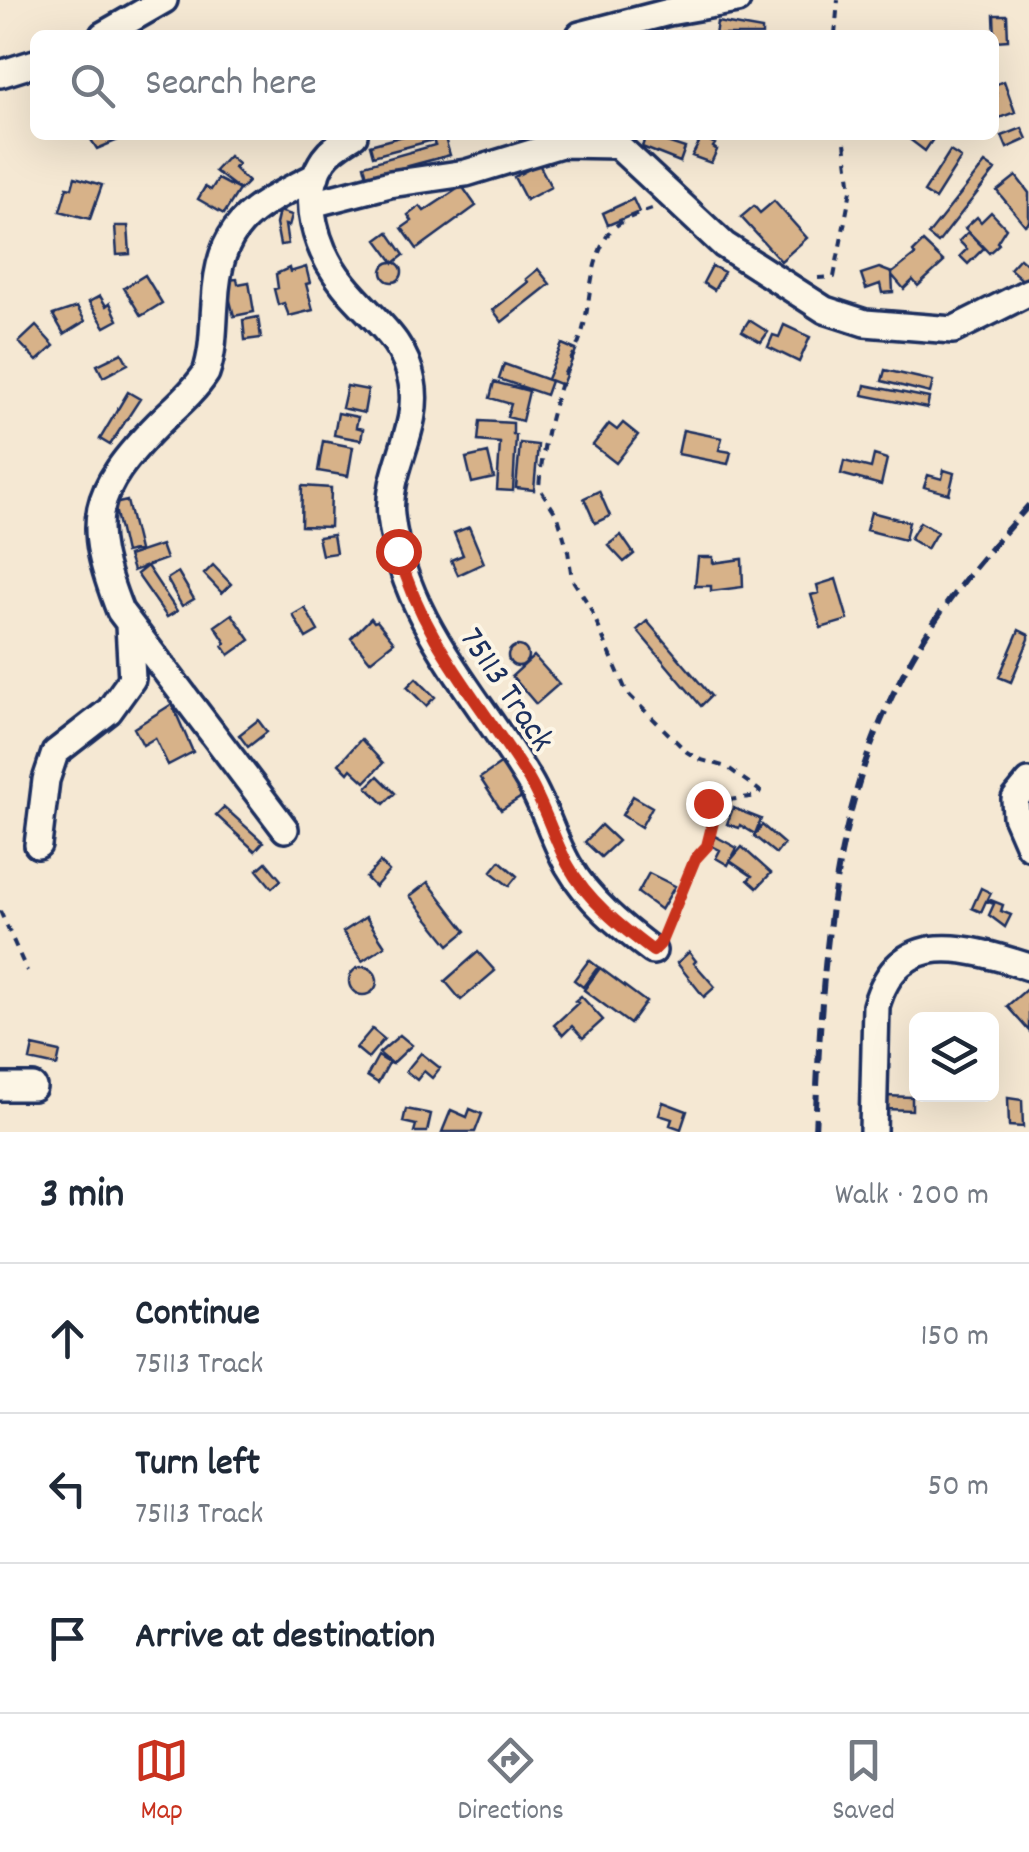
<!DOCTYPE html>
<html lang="en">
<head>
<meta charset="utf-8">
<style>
	body { margin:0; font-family:Dekko,sans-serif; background:#f2f2f3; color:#1f2937 }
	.controls { position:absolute; right:30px; bottom:30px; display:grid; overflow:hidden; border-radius:15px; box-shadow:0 10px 40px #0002 }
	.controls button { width:90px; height:90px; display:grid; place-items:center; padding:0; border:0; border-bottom:2px solid #e0e1e3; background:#fff; color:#1f2937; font:50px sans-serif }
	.stop { position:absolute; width:30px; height:30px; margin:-22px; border:8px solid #c8321e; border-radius:50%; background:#fff }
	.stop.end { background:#c8321e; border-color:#fff; box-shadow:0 2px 10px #0008 }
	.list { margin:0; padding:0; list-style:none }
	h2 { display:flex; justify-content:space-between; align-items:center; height:130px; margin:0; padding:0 40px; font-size:42px }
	h2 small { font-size:32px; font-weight:400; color:#747a83 }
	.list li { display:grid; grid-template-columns:65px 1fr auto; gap:30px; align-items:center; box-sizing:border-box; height:150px; padding:0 40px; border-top:2px solid #e0e1e3 }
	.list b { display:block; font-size:38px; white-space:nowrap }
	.list p { margin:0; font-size:32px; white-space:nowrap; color:#747a83 }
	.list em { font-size:32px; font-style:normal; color:#747a83 }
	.icon { flex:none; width:55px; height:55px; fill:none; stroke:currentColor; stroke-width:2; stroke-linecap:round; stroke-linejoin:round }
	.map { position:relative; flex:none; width:1029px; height:1132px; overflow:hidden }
	.search { position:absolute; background:#fff; box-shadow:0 10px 40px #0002; left:30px; right:30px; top:30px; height:110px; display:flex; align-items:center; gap:25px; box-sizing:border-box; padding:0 35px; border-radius:15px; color:#747a83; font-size:38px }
	.sheet { height:580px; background:#fff }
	nav { display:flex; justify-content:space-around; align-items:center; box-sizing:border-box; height:140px; border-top:2px solid #e0e1e3; background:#fff; font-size:28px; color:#747a83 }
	nav a { display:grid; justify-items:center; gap:5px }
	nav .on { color:#c8321e }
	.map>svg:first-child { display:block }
	.building { fill:#d7b289; stroke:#1b2f5e; stroke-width:2.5 }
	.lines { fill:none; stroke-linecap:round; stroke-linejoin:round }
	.street-casing { stroke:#1b2f5e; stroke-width:32 }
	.path { stroke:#1b2f5e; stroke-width:4; stroke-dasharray:8 8; stroke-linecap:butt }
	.street { stroke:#fcf5e5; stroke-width:25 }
	.rail { stroke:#1b2f5e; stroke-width:6; stroke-dasharray:15 8; stroke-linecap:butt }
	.route { stroke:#c8321e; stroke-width:12 }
	.labels { text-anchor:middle; stroke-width:8; stroke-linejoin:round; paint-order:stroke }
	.street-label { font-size:35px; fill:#1b2f5e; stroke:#fcf5e5 }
</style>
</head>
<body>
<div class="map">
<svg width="1029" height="1132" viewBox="0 0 1029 1132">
	<rect width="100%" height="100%" fill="#f5e8d3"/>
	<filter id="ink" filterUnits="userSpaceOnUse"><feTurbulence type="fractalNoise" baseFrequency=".01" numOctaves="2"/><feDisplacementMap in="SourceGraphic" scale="20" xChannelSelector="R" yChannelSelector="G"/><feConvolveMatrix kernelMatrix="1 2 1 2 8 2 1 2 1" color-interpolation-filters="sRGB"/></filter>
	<g filter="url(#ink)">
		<path class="building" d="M994,15H1007L1008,40L995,41Z
			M717,22L762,30V35H715Z
			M1004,81L1015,112L994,120V97L997,96L994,85Z
			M1022,128L1027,139L1007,148L1002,136Z
			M88,135H124L125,137L97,149Z
			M407,135H444L450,155L367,177L364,165L435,145L433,140L373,156L370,145Z
			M646,135L685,148L680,162L642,147Z
			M904,135H927L933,139L925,151Z
			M702,137L715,144L713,147L717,150L711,163L692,156Z
			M950,151L961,158L935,199L924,192Z
			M229,156L238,164L234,168L248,182L240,190L215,171Z
			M985,163L995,170L938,243L928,235Z
			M539,164L551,187L526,200L514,177Z
			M1016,176L1029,193V222L1025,225L997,191Z
			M75,177L102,185L90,219L60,211L67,187L72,188Z
			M218,179L239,190L224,214L198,199L205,187L211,190Z
			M462,186L476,206L417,249L402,228L412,221L408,215L420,206L424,211Z
			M633,199L639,212L608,225L603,213Z
			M774,201L807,238L781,261L741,217L754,206L760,213Z
			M279,211L292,215L289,226L285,225L288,244L280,245L276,224Z
			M991,212L1006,228L997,242L999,244L989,253L965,228L977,217L981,222Z
			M115,226H128L130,254L117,255Z
			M388,232L404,255L394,263L377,240Z
			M968,232L984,248L968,264L960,256L967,249L959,241Z
			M923,242L944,262L918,286L913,280L904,289L891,274L915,255L913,252Z
			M1020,258L1029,266L1028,285L1010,269Z
			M382 272a10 10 0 1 1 20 0a10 10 0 1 1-20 0Z
			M712,266L724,272L714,290L703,283Z
			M306,267L310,283L306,284L313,310L289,316L284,303L278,305L274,289L278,288L276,274L289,268L290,272Z
			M879,268L892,273L893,292L882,293L880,284L866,289L861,274Z
			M538,269L550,284L502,322L493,310L528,282L526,279Z
			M145,275L162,303L141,316L124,288Z
			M237,279L238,284L249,282L254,312L234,316L226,285L227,280Z
			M100,296L106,306L110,303L118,320L105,327L89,302Z
			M77,307L85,321L64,334L53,315Z
			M258,317L261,338L245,340L243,320Z
			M749,320L768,332L761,342L742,331Z
			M784,325L810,337L799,362L768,347L773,335L779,337Z
			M36,326L54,346L37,361L19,342Z
			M562,344L576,350L562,385L547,379Z
			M122,353L128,364L103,377L97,365Z
			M504,364L551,381L546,395L499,379Z
			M885,370L933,381L930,393L882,381Z
			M494,382L529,391L522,421L507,417L511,404L490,398Z
			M865,385L929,398L927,408L863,395Z
			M347,386L368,390L364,413L342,408Z
			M128,392L140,399L110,445L100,439Z
			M338,413L358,417L356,427L363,429L361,440L334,435Z
			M480,421L513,423V434L516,435L513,491L497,490L500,443L478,441Z
			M623,423L638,435L616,463L593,445L609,424L617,430Z
			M683,430L722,438L719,450L731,452L728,464L678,454Z
			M323,441L353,447L348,476L318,471Z
			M520,443L538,445L534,490L516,488Z
			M488,453L494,478L472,483L466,458Z
			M874,455L887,459L881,485L841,474L844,461L871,468Z
			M944,470L954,473L949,494L924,487L928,475L942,479Z
			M302,486L331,488L330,527L301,526Z
			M599,491L610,516L595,523L584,498Z
			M127,501L139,550L125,553L114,504Z
			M871,512L909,522L905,540L866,530Z
			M920,522L937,532L927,549L910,539Z
			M469,527L484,563L458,575L451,560L463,555L454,533Z
			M333,535L336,553L322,555L318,537Z
			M621,535L634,554L624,562L608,545Z
			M161,545L166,559L133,571L128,556Z
			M698,557H713V563L742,559L743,587L711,591V586H695Z
			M213,565L231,584L222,593L204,574Z
			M147,566L177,611L167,617L137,574Z
			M178,572L194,599L182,606L167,579Z
			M836,579L848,620L821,628L811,595L819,593L817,585Z
			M305,608L318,631L306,638L293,615Z
			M232,614L250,640L229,655L223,646L226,643L215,626Z
			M371,618L374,622L377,621L394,642L370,661L351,638Z
			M647,621L711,696L701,706L637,630Z
			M1019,630L1029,635V639L1011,682L999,677Z
			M508 656a10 10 0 1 1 20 0a10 10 0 1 1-20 0Z
			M534,656L559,684L536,704L512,676Z
			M416,678L435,697L426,706L407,687Z
			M172,704L193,752L168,765L155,738L143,745L134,728Z
			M258,720L267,732L248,747L239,735Z
			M361,739L383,763L365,782L351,769L348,773L339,764Z
			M502,763L523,796L501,810L480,778Z
			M378,776L395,793L384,804L367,787Z
			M633,796L652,807L641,827L622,815Z
			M224,807L263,842L255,851L216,815Z
			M733,808L761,819L755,834L740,825L739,828L727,824Z
			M601,825L618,841L601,857L585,842Z
			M762,825L784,844L776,854L754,836Z
			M715,836L737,848L728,865L716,858L720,850L710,845Z
			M742,847L771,873L757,888L748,880L752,876L730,861Z
			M500,861L517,876L509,886L491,872Z
			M266,862L281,880L272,888L257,870Z
			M380,862L389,871L375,887L366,878Z
			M649,873L675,886L661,910L638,893Z
			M428,882L466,931L449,945L410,896Z
			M981,888L991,893L988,899L1003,905L1001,911L1011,915L1005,927L989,915L994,904L986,901L981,912L972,908Z
			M366,917L385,946L362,961L343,932Z
			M478,952L495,971L461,1000L445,981Z
			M689,952L696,961L694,963L715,987L704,997L677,963Z
			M589,960L598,967L583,987L574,980Z
			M349 981a14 14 0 1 1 28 0a14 14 0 1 1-28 0Z
			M600,968L646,1002L630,1024L584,990Z
			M1029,987V1031L1007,1006Z
			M581,996L603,1020L583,1038L572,1026L563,1035L554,1025L578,1003L575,1001Z
			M372,1029L384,1039L368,1058L356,1048Z
			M400,1035L412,1045L392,1064L379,1053Z
			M33,1046L60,1052L57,1066L30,1060Z
			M421,1053L440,1068L432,1078L424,1071L417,1080L406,1071Z
			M378,1056L389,1063L378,1083L367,1076Z
			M885,1096L912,1097V1110L884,1109Z
			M1008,1098L1022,1100L1023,1127L1009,1126Z
			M663,1102L687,1111L681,1129L670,1125L672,1119L659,1115Z
			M406,1109L431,1114L427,1132H414L416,1125L403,1122Z
			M470,1109L482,1114L475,1132H442L451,1110L467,1117Z"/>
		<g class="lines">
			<defs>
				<path id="street" d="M103,35L164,0
					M580,35L669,12L737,0
					M0,74L35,63
					M354,135C343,142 332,148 324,159C298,197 317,252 344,285C370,318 404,337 412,382C421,428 386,471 391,516C403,619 474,691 526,776C544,804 552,837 568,865C588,900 621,927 653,951
					M312,204L390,184L466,173L561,144L617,145L724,245L825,310L865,323L953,330L1029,292
					M1029,782L1015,799L1016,816L1029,846
					M285,829L120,611C85,521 91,492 158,424C174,408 193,393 206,373C214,350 213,327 215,303C219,223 250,209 316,176
					M38,845L46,780L55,753L109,711L132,679L129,625
					M0,1087H33
					M873,1132L876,1006C899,926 967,947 1029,967"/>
			</defs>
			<use href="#street" class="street-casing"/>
			<path class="path" d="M835,35L838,0
				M652,209C636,215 616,221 607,236C590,264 591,295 584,325C579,348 566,367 559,389C548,422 542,454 539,487L558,517L568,551L572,579L589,605L627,693L687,752L698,759L727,767L760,791L757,796L708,803L714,818L707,846L695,859L666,931
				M818,278L834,277L851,190L844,135
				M0,911L27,971"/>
			<use href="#street" class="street"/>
			<path class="rail" d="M815,1132C823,950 830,774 937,618C964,578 997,541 1029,505"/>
		</g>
	</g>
	<g class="lines" filter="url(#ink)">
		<path class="route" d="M398,551C422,639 478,699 526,775C544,803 552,836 568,865C587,900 621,927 653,951L660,944L695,859L707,846L714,818L708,803"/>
	</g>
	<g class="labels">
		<g class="street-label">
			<text transform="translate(509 688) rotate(56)" y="12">75113 Track</text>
		</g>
	</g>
</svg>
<div class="controls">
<button><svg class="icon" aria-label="layers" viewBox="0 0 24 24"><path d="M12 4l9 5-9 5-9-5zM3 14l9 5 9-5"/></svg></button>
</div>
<div class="stop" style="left:398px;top:551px"></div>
<div class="stop end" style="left:708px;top:803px"></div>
<div class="search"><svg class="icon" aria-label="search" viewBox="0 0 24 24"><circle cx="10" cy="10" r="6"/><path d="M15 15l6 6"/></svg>Search here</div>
</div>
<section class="sheet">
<h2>3 min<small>Walk · 200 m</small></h2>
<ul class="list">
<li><svg class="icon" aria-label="ahead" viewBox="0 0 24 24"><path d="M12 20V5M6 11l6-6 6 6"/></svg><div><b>Continue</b><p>75113 Track</p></div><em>150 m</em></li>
<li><svg class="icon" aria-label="left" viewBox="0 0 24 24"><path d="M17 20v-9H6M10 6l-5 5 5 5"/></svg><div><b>Turn left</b><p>75113 Track</p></div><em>50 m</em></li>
<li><svg class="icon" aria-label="arrive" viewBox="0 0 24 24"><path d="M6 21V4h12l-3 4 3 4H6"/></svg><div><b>Arrive at destination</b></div></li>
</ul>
</section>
<nav>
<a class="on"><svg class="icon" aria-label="map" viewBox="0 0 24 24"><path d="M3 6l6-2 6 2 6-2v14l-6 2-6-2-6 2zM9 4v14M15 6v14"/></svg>Map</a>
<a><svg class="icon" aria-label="directions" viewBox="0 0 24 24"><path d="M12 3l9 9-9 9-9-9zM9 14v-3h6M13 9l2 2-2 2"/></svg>Directions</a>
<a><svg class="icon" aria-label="saved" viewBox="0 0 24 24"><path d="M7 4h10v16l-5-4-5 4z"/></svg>Saved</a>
</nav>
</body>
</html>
